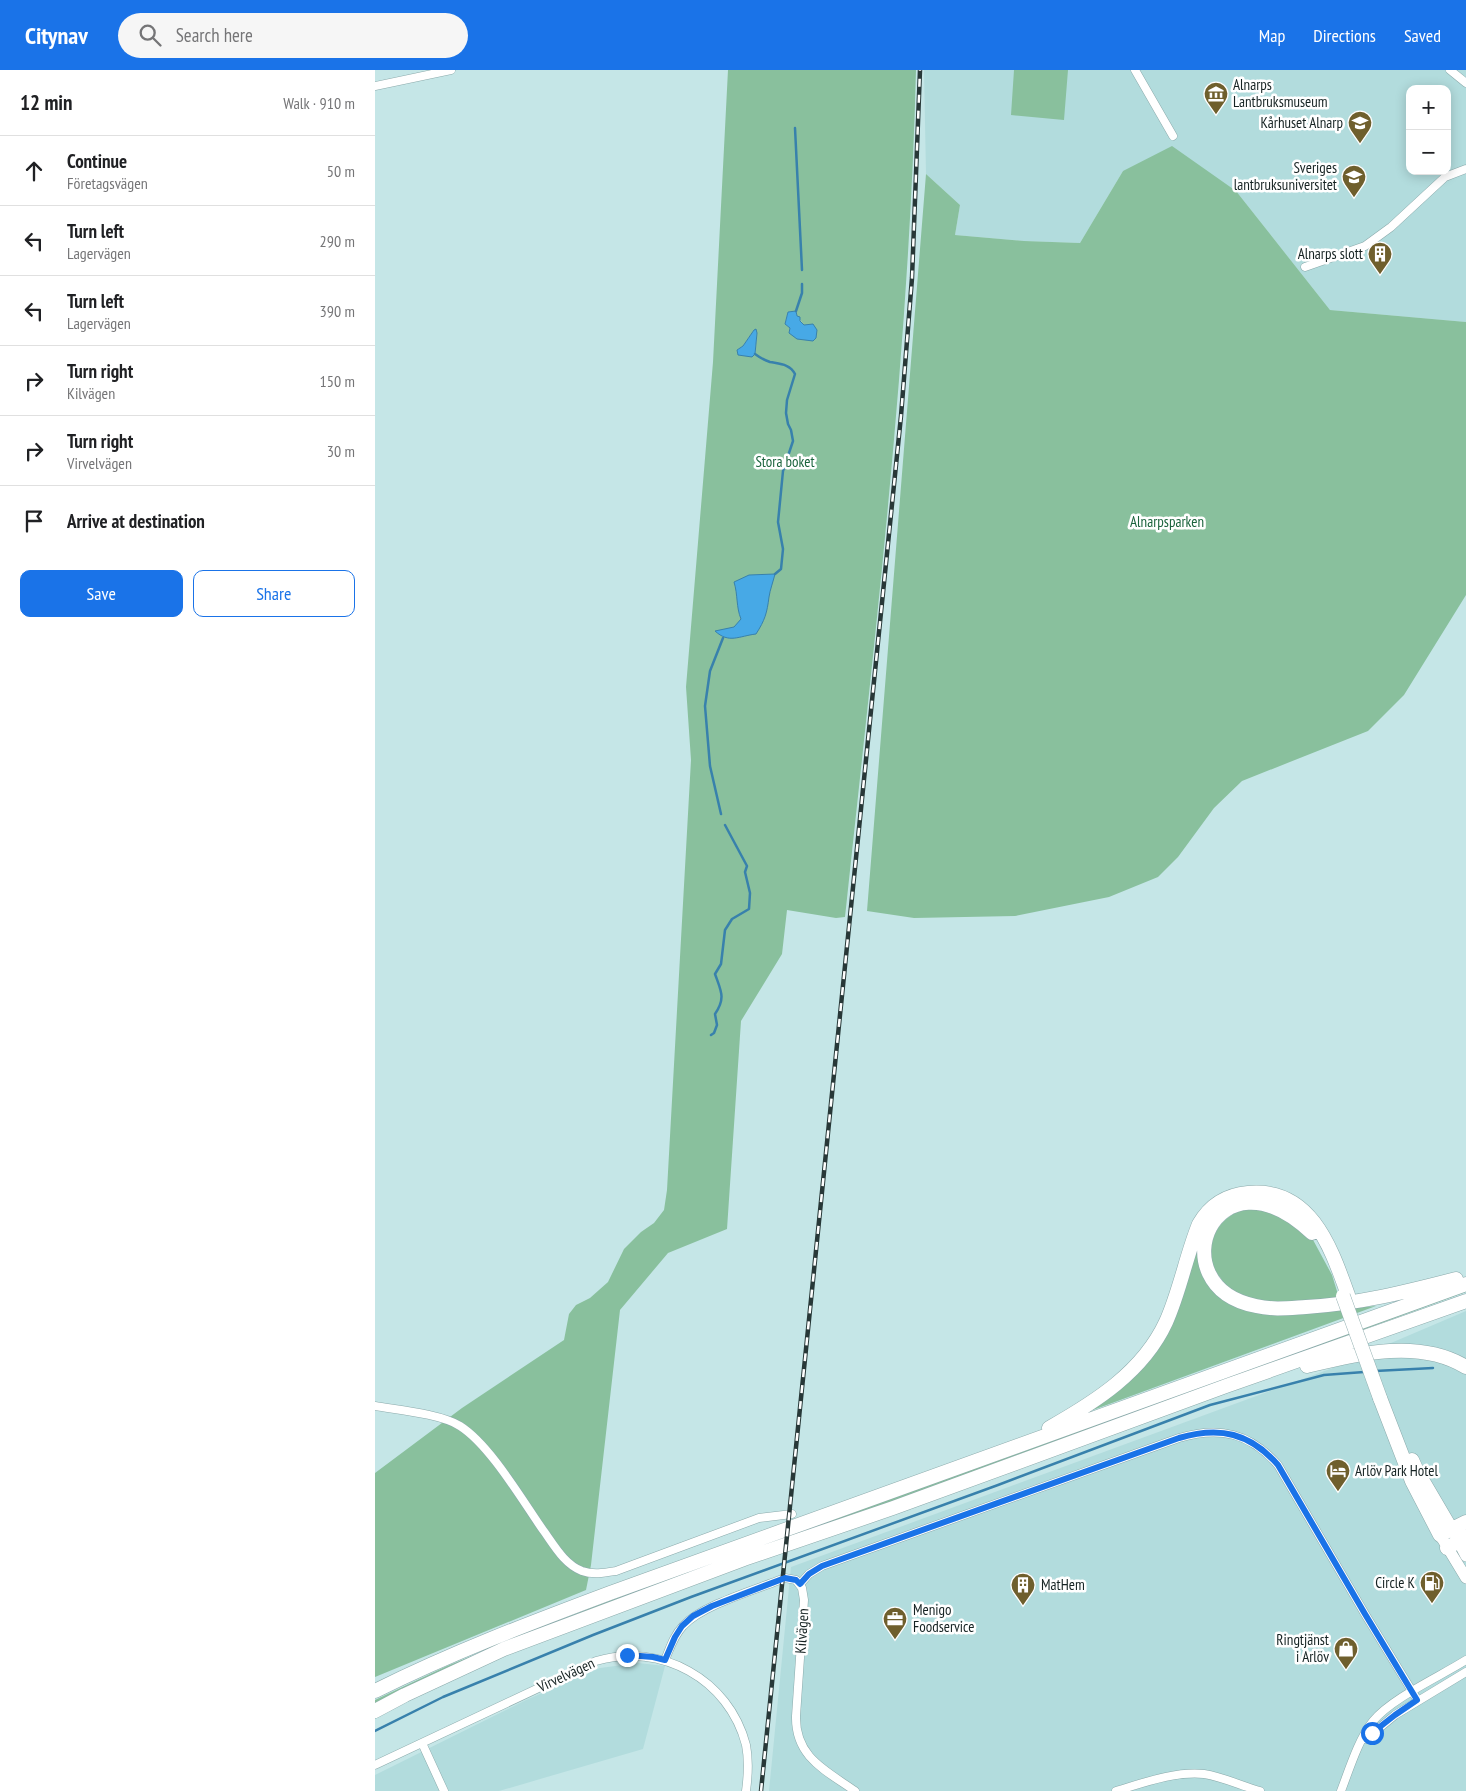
<!DOCTYPE html>
<html lang="en">
<head>
<meta charset="utf-8">
<style>
	body { margin:0; font-family:"PT Sans Narrow",sans-serif; background:#f6f6f6; color:#202124 }
	.controls { position:absolute; right:15px; top:15px; display:grid; overflow:hidden; border-radius:10px; box-shadow:0 2px 12px #0003 }
	.controls button { width:45px; height:45px; display:grid; place-items:center; padding:0; border:0; border-bottom:1px solid #e0e0e0; background:#fff; color:#202124; font:25px sans-serif }
	.stop { position:absolute; width:15px; height:15px; margin:-11px; border:4px solid #1a73e8; border-radius:50%; background:#fff }
	.stop.end { background:#1a73e8; border-color:#fff; box-shadow:0 1px 5px #0008 }
	.list { margin:0; padding:0; list-style:none }
	h2 { display:flex; justify-content:space-between; align-items:center; height:65px; margin:0; padding:0 20px; font-size:21px }
	h2 small { font-size:16px; font-weight:400; color:#757577 }
	.list li { display:grid; grid-template-columns:32px 1fr auto; gap:15px; align-items:center; box-sizing:border-box; height:70px; padding:0 20px; border-top:1px solid #e0e0e0 }
	.list b { display:block; font-size:19px; white-space:nowrap }
	.list p { margin:0; font-size:16px; white-space:nowrap; color:#757577 }
	.list em { font-size:16px; font-style:normal; color:#757577 }
	.actions { display:flex; gap:10px; padding:15px 20px }
	.actions a { flex:1; padding:11px 0; border:1px solid #1a73e8; border-radius:10px; text-align:center; font-size:18px; color:#1a73e8 }
	.actions .main { background:#1a73e8; color:#fff }
	.icon { flex:none; width:28px; height:28px; fill:none; stroke:currentColor; stroke-width:2; stroke-linecap:round; stroke-linejoin:round }
	.map { position:relative; flex:none; width:1091px; height:1721px; overflow:hidden }
	header { display:flex; align-items:center; gap:30px; box-sizing:border-box; height:70px; padding:0 25px; background:#1a73e8; color:#fff }
	header strong { font-size:24px }
	nav { display:flex; gap:28px; margin-inline-start:auto; font-size:18px }
	.search { width:350px; height:45px; background:#f6f6f6; display:flex; align-items:center; gap:12px; box-sizing:border-box; padding:0 18px; border-radius:28px; color:#757577; font-size:19px }
	main { display:flex }
	aside { flex:1; background:#fff }
	.map>svg:first-child { display:block }
	.built { fill:#b2dcdd; fill-rule:evenodd }
	.green { fill:#89c09d; fill-rule:evenodd }
	.water { fill:#47a9e6; stroke:#3881ac }
	.lines { fill:none; stroke-linecap:round; stroke-linejoin:round }
	.stream { stroke:#3881ac; stroke-width:2.5 }
	.street-casing { stroke:#8baaab; stroke-width:9 }
	.secondary-casing { stroke:#8baaab; stroke-width:12 }
	.highway-casing { stroke:#8baaab; stroke-width:15 }
	.street { stroke:#fff; stroke-width:8 }
	.secondary { stroke:#fff; stroke-width:11 }
	.highway { stroke:#fff; stroke-width:14 }
	.rail-casing { stroke:#283838; stroke-width:4.5 }
	.rail { stroke:#fff; stroke-width:2.5; stroke-dasharray:8; stroke-linecap:butt }
	.highway-bridge-casing { stroke:#8baaab; stroke-width:15; stroke-linecap:butt }
	.highway-bridge { stroke:#fff; stroke-width:14 }
	.route { stroke:#1a73e8; stroke-width:6 }
	.labels { text-anchor:middle; stroke-width:5; stroke-linejoin:round; paint-order:stroke }
	.poi-label { font-size:15px; fill:#162323; stroke:#fff; text-anchor:end }
	.park-label { font-size:15px; fill:#1b643d; stroke:#fff }
	.street-label { font-size:15px; fill:#162323; stroke:#fff }
</style>
</head>
<body>
<header>
<strong>Citynav</strong>
<div class="search"><svg class="icon" aria-label="search" viewBox="0 0 24 24"><circle cx="10" cy="10" r="6"/><path d="M15 15l6 6"/></svg>Search here</div>
<nav><a>Map</a><a>Directions</a><a>Saved</a></nav>
</header>
<main>
<aside>
<h2>12 min<small>Walk · 910 m</small></h2>
<ul class="list">
<li><svg class="icon" aria-label="ahead" viewBox="0 0 24 24"><path d="M12 20V5M6 11l6-6 6 6"/></svg><div><b>Continue</b><p>Företagsvägen</p></div><em>50 m</em></li>
<li><svg class="icon" aria-label="left" viewBox="0 0 24 24"><path d="M17 20v-9H6M10 6l-5 5 5 5"/></svg><div><b>Turn left</b><p>Lagervägen</p></div><em>290 m</em></li>
<li><svg class="icon" aria-label="left" viewBox="0 0 24 24"><path d="M17 20v-9H6M10 6l-5 5 5 5"/></svg><div><b>Turn left</b><p>Lagervägen</p></div><em>390 m</em></li>
<li><svg class="icon" aria-label="right" viewBox="0 0 24 24"><path d="M7 20v-9h11M14 6l5 5-5 5"/></svg><div><b>Turn right</b><p>Kilvägen</p></div><em>150 m</em></li>
<li><svg class="icon" aria-label="right" viewBox="0 0 24 24"><path d="M7 20v-9h11M14 6l5 5-5 5"/></svg><div><b>Turn right</b><p>Virvelvägen</p></div><em>30 m</em></li>
<li><svg class="icon" aria-label="arrive" viewBox="0 0 24 24"><path d="M6 21V4h12l-3 4 3 4H6"/></svg><div><b>Arrive at destination</b></div></li>
</ul>
<div class="actions"><a class="main">Save</a><a>Share</a></div>
</aside>
<div class="map">
<svg width="1091" height="1721" viewBox="0 0 1091 1721">
	<rect width="100%" height="100%" fill="#c5e6e7"/>
	<path class="built" d="M549,0H1091V252L955,240L861,121L748,101L705,173L649,171L580,165L585,135L551,104ZM1035,19H1072V101H1035Z
		M1091,1241V1721H394L416,1497L955,1299Z
		M263,1593L290,1596L268,1679L124,1721H0V1705L151,1630L225,1598Z"/>
	<path class="green" d="M353,0H541C534,283 500,565 470,847L461,848L412,840L407,884L366,951L352,1159L293,1183L245,1240L216,1495L211,1520L0,1607V1403L87,1338L189,1270L194,1244L201,1235L215,1228L233,1212L249,1179L266,1162L279,1153L289,1140L292,1120L316,690L311,617L338,292ZM421,241L422,246L429,255L414,263L415,258L410,254L413,242ZM379,260L382,263L380,284L362,280L368,276Z
		M639,0H693L689,50L636,45Z
		M797,76L861,121L955,240L1091,252V525L1029,625L993,661L867,711L839,738L803,787L783,807L734,827L640,846L539,848L492,841L551,104L585,135L580,165L649,171L705,173L748,101Z
		M869,1139L897,1140L937,1168L957,1205L965,1231C932,1232 888,1239 859,1223C853,1220 848,1211 844,1206C836,1196 833,1185 836,1174C841,1156 852,1145 869,1139Z
		M821,1171L825,1174C824,1193 826,1202 837,1218L920,1243L1001,1236L718,1340L716,1338L766,1298Z
		M1091,1217V1222L736,1352L0,1635V1630L72,1596L218,1537Z"/>
	<path class="water" d="M421,241L422,246L425,247V251L429,255L438,254L442,260L441,268L438,271L422,269L414,263L415,258L410,254L413,242Z
		M381,259L382,263L380,284L377,287L363,285L362,280L368,276L379,260Z
		M400,504C398,512 395,520 394,527C392,543 390,550 381,564C364,566 354,574 340,561L359,557L366,549C361,537 363,525 359,512L374,505Z"/>
	<g class="lines">
		<path class="stream" d="M420,58L427,200
			M421,241L427,223V214
			M380,284C384,287 389,290 395,292C405,294 415,294 420,304L412,330L411,343L413,354L416,360L418,371L408,401L404,442L403,452L408,479L406,499L400,504
			M346,744L335,696L330,636L335,601L348,568
			M336,965L339,963L342,955L340,944C351,928 346,921 340,904L346,894L350,860L357,849L374,839L375,823L370,802L372,796L350,755
			M1000,1301L1058,1298
			M0,1661L68,1627L218,1565L316,1527L623,1415L835,1335L949,1305L989,1302"/>
		<defs>
			<path id="street" d="M760,0L798,66
				M1075,0L1091,13
				M0,16L76,0
				M930,197L990,176L1016,157L1070,107L1091,99
				M0,1336C23,1340 66,1344 85,1356C115,1375 147,1430 168,1460C179,1475 189,1494 207,1501C218,1505 229,1503 241,1501L384,1448L417,1444
				M425,1514L434,1504L447,1496L804,1368C845,1356 875,1363 903,1395L990,1544L1043,1631
				M290,1590C295,1578 299,1565 308,1556C326,1536 376,1521 402,1511L410,1508L421,1510L427,1518L429,1530L421,1646C420,1687 450,1700 480,1721
				M991,1669L1020,1645L1091,1602
				M47,1673L69,1721
				M0,1695L221,1591C286,1572 354,1609 371,1675C374,1690 373,1706 371,1721
				M741,1721C768,1713 800,1701 829,1704C848,1707 867,1716 885,1721
				M966,1721C974,1700 984,1668 998,1651C1017,1628 1064,1607 1091,1590"/>
			<path id="secondary" d="M1065,1465L1091,1508
				M1080,1465L1091,1486"/>
			<path id="highway" d="M937,1163C840,1071 781,1216 881,1236C898,1240 914,1238 931,1237C982,1234 1031,1222 1081,1209
				M932,1296C982,1284 1044,1268 1091,1297
				M1005,1328L1037,1411L1065,1465L1091,1452
				M674,1358C720,1332 768,1302 791,1252C805,1221 811,1186 824,1154C835,1135 851,1125 873,1123C936,1117 956,1178 973,1225
				M1037,1390L1042,1401L1076,1459
				M1072,1478L1091,1467
				M0,1621C76,1583 155,1553 235,1523L1091,1214
				M0,1641L30,1625L129,1579L369,1489L518,1438L851,1316L1091,1231"/>
		</defs>
		<use href="#street" class="street-casing"/>
		<use href="#secondary" class="secondary-casing"/>
		<use href="#highway" class="highway-casing"/>
		<use href="#street" class="street"/>
		<use href="#secondary" class="secondary"/>
		<use href="#highway" class="highway"/>
		<defs>
			<path id="rail" d="M386,1721L526,346L537,208L545,0"/>
		</defs>
		<use href="#rail" class="rail-casing"/>
		<use href="#rail" class="rail"/>
		<defs>
			<path id="highway-bridge" d="M968,1226L1005,1328"/>
		</defs>
		<use href="#highway-bridge" class="highway-bridge-casing"/>
		<use href="#highway-bridge" class="highway-bridge"/>
	</g>
	<g class="lines">
		<path class="route" d="M252,1585L278,1587L290,1590L300,1567L307,1556L318,1546L337,1536L410,1508L421,1510L425,1514L434,1504L447,1496L804,1368C845,1356 875,1363 903,1395L990,1544L1042,1630L1020,1645L997,1663"/>
	</g>
	<defs>
		<symbol id="museum-pin" viewBox="-11 -11 22 30"><path d="M0 17L-7.5 6A9.5 9.5 0 1 1 7.5 6Z" fill="#6f5f2d" stroke="#fff"/><path d="M0-6L6-3V-2H-6V-3ZM-5-1h2V3h-2ZM-1-1h2V3h-2ZM3-1h2V3H3ZM-6 4H6V6H-6Z" fill="#fff"/></symbol>
		<symbol id="university-pin" viewBox="-11 -11 22 30"><path d="M0 17L-7.5 6A9.5 9.5 0 1 1 7.5 6Z" fill="#6f5f2d" stroke="#fff"/><path d="M0-5L7-2L0 1L-7-2ZM-4 1L0 2.5L4 1V4Q0 6-4 4Z" fill="#fff"/></symbol>
		<symbol id="building-pin" viewBox="-11 -11 22 30"><path d="M0 17L-7.5 6A9.5 9.5 0 1 1 7.5 6Z" fill="#6f5f2d" stroke="#fff"/><path d="M-4-6H4V6H1V3H-1V6H-4ZM-2.5-4.3h1.7v1.8h-1.7ZM.8-4.3h1.7v1.8H.8ZM-2.5-1h1.7V.8h-1.7ZM.8-1h1.7V.8H.8Z" fill="#fff"/></symbol>
		<symbol id="hotel-pin" viewBox="-11 -11 22 30"><path d="M0 17L-7.5 6A9.5 9.5 0 1 1 7.5 6Z" fill="#6f5f2d" stroke="#fff"/><path d="M-6-4.5h1.5V1H6V5H4.5V3h-9V5H-6ZM-4 0a1.8 1.8 0 1 1 3.6 0ZM.5 0V-2.5h3Q6-2.5 6 0Z" fill="#fff"/></symbol>
		<symbol id="fuel-pin" viewBox="-11 -11 22 30"><path d="M0 17L-7.5 6A9.5 9.5 0 1 1 7.5 6Z" fill="#6f5f2d" stroke="#fff"/><path d="M-5.5-6h7V0h2V4h1.3V-2.5L3-4.5l.8-.8L6-3V5H2.5V1h-1V6h-7ZM-4.2-4.7v3.2H.2V-4.7Z" fill="#fff"/></symbol>
		<symbol id="office-pin" viewBox="-11 -11 22 30"><path d="M0 17L-7.5 6A9.5 9.5 0 1 1 7.5 6Z" fill="#6f5f2d" stroke="#fff"/><path d="M-6-3h4V-5.5h4V-3h4V5H-6ZM-1-4.5V-3h2v-1.5ZM-6 0V1H6V0Z" fill="#fff"/></symbol>
		<symbol id="shop-pin" viewBox="-11 -11 22 30"><path d="M0 17L-7.5 6A9.5 9.5 0 1 1 7.5 6Z" fill="#6f5f2d" stroke="#fff"/><path d="M-5-2.5h2.3a2.7 3.5 0 0 1 5.4 0H5L5.5 6h-11ZM-1.5-2.5h3a1.5 2.3 0 0 0-3 0Z" fill="#fff"/></symbol>
	</defs>
	<g fill-rule="evenodd">
		<use href="#museum-pin" x="827" y="10" width="28" height="38"/>
		<use href="#university-pin" x="971" y="39" width="28" height="38"/>
		<use href="#university-pin" x="965" y="93" width="28" height="38"/>
		<use href="#building-pin" x="991" y="170" width="28" height="38"/>
		<use href="#hotel-pin" x="949" y="1387" width="28" height="38"/>
		<use href="#fuel-pin" x="1043" y="1499" width="28" height="38"/>
		<use href="#building-pin" x="634" y="1501" width="28" height="38"/>
		<use href="#office-pin" x="506" y="1535" width="28" height="38"/>
		<use href="#shop-pin" x="957" y="1565" width="28" height="38"/>
	</g>
	<g class="labels">
		<g class="poi-label">
			<text x="858" y="20" text-anchor="start">Alnarps<tspan x="858" dy="17">Lantbruksmuseum</tspan></text>
			<text x="968" y="58">Kårhuset Alnarp</text>
			<text x="962" y="103">Sveriges<tspan x="962" dy="17">lantbruksuniversitet</tspan></text>
			<text x="988" y="189">Alnarps slott</text>
			<text x="980" y="1406" text-anchor="start">Arlöv Park Hotel</text>
			<text x="1040" y="1518">Circle K</text>
			<text x="666" y="1520" text-anchor="start">MatHem</text>
			<text x="538" y="1545" text-anchor="start">Menigo<tspan x="538" dy="17">Foodservice</tspan></text>
			<text x="954" y="1575">Ringtjänst<tspan x="954" dy="17">i Arlöv</tspan></text>
		</g>
		<g class="park-label">
			<text x="410" y="397">Stora boket</text>
			<text x="792" y="457">Alnarpsparken</text>
		</g>
		<g class="street-label">
			<text transform="translate(427 1561) rotate(-86)" y="5">Kilvägen</text>
			<text transform="translate(191 1605) rotate(-25)" y="5">Virvelvägen</text>
		</g>
	</g>
</svg>
<div class="controls">
<button>+</button>
<button>−</button>
</div>
<div class="stop" style="left:997px;top:1663px"></div>
<div class="stop end" style="left:252px;top:1585px"></div>
</div>
</main>
</body>
</html>
